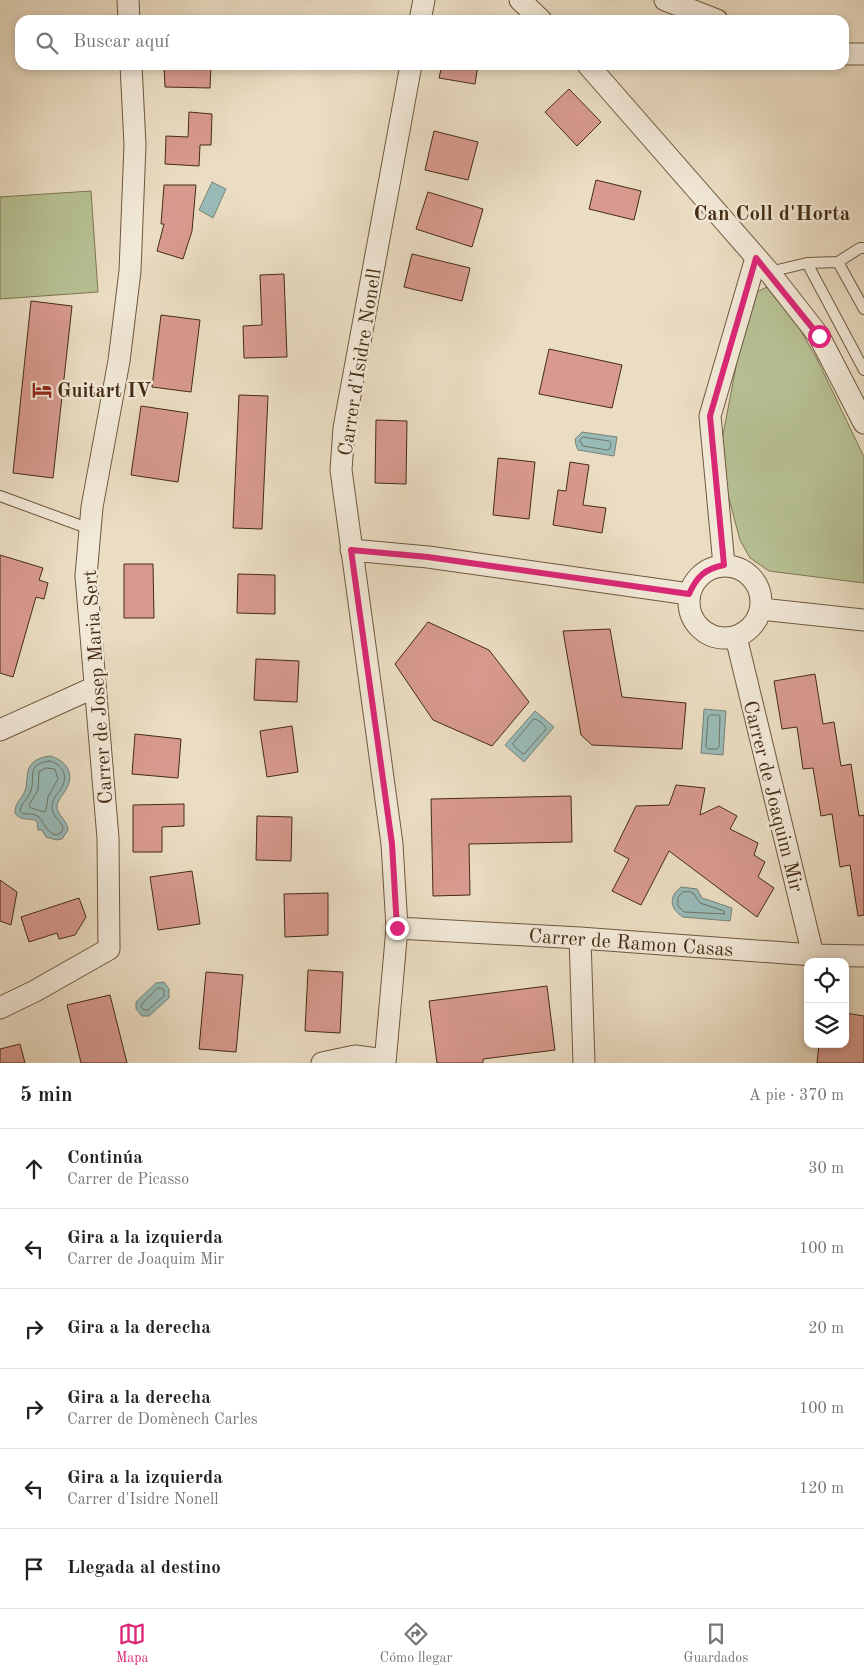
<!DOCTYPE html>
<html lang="es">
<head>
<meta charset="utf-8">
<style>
	body { margin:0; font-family:"Old Standard TT",serif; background:#f6f6f6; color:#222 }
	.controls { position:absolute; right:15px; bottom:15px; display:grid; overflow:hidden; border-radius:10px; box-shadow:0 2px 8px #0003 }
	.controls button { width:45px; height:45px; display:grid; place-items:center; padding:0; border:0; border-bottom:1px solid #e0e0e0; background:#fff; color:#222; font:25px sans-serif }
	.stop { position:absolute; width:15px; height:15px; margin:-11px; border:4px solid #db2777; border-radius:50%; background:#fff }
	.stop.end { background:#db2777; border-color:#fff; box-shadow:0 1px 5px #0008 }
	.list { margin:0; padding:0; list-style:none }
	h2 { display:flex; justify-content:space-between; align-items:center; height:65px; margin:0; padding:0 20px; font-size:21px }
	h2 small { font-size:16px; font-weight:400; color:#767676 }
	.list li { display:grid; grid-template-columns:32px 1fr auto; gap:15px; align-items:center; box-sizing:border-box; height:80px; padding:0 20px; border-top:1px solid #e0e0e0 }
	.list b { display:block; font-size:19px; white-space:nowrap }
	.list p { margin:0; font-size:16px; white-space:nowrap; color:#767676 }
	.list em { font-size:16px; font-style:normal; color:#767676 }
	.icon { flex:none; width:28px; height:28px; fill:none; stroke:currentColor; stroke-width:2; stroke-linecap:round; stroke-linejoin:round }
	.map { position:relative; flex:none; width:864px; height:1063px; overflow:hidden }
	.search { position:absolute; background:#fff; box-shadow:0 2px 8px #0003; left:15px; right:15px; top:15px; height:55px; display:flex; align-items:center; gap:12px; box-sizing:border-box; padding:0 18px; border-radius:15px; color:#767676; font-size:19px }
	.sheet { height:545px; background:#fff }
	nav { display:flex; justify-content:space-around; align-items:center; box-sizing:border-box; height:70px; border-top:1px solid #e0e0e0; background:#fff; font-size:14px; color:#767676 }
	nav a { display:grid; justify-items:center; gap:2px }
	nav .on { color:#db2777 }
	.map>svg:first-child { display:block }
	.green { fill:#b7c194; stroke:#7e7653 }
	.water { fill:#99bbb8; stroke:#778276 }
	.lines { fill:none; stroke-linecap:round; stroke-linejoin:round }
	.shore { stroke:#6e7465; stroke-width:1 }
	.building { fill:#d89a8e; stroke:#442c12 }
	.service-casing { stroke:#6e583e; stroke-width:12 }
	.minor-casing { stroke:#6e583e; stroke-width:23 }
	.service { stroke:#f2e9d8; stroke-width:10 }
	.minor { stroke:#f2e9d8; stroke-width:21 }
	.route { stroke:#db2777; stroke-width:6 }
	.labels { text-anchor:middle; stroke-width:4.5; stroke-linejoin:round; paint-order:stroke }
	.street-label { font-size:20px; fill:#442c12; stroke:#f2e9d8 }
	.poi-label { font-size:20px; font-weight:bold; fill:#442c12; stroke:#f2e9d8; text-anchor:start }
	.neighbourhood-label { font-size:21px; font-weight:bold; fill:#442c12; stroke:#f2e9d8 }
</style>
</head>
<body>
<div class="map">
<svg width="864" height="1063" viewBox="0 0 864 1063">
	<rect width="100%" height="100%" fill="#ebddc3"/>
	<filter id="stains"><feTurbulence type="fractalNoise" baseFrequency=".004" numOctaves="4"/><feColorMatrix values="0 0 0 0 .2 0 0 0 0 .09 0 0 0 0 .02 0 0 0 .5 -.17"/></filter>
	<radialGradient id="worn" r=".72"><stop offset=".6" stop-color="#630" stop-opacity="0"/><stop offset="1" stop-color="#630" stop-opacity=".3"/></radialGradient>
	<path class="green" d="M91,191L98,292L0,299V197Z
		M767,287L789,310L817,359L864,457V583L769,571L750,558L740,540L723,476L722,440L747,309L752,294Z"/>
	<path class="water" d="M212,182L226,189L213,218L199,210Z
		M582,432L617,437L614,456L578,450L576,445L575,439Z
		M704,709L726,711L723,755L701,753Z
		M535,711L554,727L524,762L505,745Z
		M50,756C65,760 75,772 67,788C64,794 58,799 57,806C57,816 68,820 68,830L62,839L56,840L46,837L42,830H38L37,821C28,817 21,822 15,813C15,802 21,800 25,791C27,787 26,783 27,779C27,764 35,758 50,756Z
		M681,887L697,889L702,898L732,908L730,921L683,917C670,909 668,897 681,887Z
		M164,982L169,989V998L149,1016H142L136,1009V1002L156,983Z"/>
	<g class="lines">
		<path class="shore" d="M583,437L609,441L611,443L610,449L607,450L583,446L580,441Z
			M711,715H719L720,717L719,747L717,749H708L706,747L708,717Z
			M534,719C538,719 545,725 546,729L525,753L523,754L514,746L513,744Z
			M49,761C60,763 68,773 63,785C60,793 52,797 52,806C52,816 59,819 63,827L62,832L56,835C47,833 44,823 39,817L33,814H23L20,811C21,803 27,800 30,793C37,777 24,765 49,761Z
			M46,768L55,769L58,779L48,797L46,810L44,812L31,808L29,805L38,790L39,772Z
			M691,892L694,894L700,903L724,911L725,914L684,912L678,906V897L683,892Z
			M158,988H161L164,990V996L148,1010H144L141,1007L142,1004Z"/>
	</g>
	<path class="building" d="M450,16L475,20H450Z
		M164,65H211L210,88L165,87Z
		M442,65H478L475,84L439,78Z
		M569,89L601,122L577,146L545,112Z
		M189,112L212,114L211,145H200L199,166L165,164L166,136L188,137Z
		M434,131L478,142L468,180L425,170Z
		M596,180L641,191L634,220L589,209Z
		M164,185H196L192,231L183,259L157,251L164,224H161Z
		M428,192L483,209L472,247L416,229Z
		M412,254L470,268L462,301L404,287Z
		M284,274L287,357L244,358L243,326L262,325L260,275Z
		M31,301L72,306L53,478L13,473Z
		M161,315L200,320L191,392L152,387Z
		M549,349L622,365L612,408L539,394Z
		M239,395L268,396L262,529L233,528Z
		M141,406L188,413L178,482L131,475Z
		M376,420L407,421L406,484L375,483Z
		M498,458L535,462L529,519L493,515Z
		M570,462L589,465L583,505L606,508L602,533L553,525L558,490L566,491Z
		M0,555L43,568L39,580L48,583L44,599L36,597L13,677L0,673Z
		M124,564H153L154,618H124Z
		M238,574L275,575V614L237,613Z
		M428,622L489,650L529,702L492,746L433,720L395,664Z
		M610,629L622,697L686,703L682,749L592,745L581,735L563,631Z
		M256,659L299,661L297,702L254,700Z
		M815,674L823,724L834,722L841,766L851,764L859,816L864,815V915L858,916L850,865L840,867L832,814L821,816L813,768L803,769L797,727L782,729L774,681Z
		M292,726L298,772L267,777L260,731Z
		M135,734L181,739L178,778L132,774Z
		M676,785L705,788L700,815L719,806L737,816L730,829L758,843L754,855L765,862L758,877L774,888L757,917L669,851L641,905L612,891L629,859L614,851L636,806L669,805Z
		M571,796L572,842L469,844L470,895L433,896L431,799Z
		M184,804V826L162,827V852H133V805Z
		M257,816L292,817L291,861L256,860Z
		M192,871L200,924L158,930L150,877Z
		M0,880L17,892L11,925L0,921Z
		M328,893V935L285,937L284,894Z
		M79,898L86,917L75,935L59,939L57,933L29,942L21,917Z
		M308,970L343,972L340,1033L305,1031Z
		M206,972L243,975L236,1052L199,1049Z
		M547,986L555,1050L483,1059V1063H437L429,1001Z
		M110,995L127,1063H81L67,1005Z
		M845,1013L864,1016V1063H817L819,1044H845Z
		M20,1044L25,1063H0V1049Z"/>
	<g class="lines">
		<defs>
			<path id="service" d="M838,262L860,248H864
				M807,263L864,370
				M769,272L807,263L838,262L864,309
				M0,496L90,529"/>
			<path id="minor" d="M128,0L129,20
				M520,0L541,20
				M665,0L717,20
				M420,20L424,0
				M844,54H864
				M588,65L769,272L819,336L864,423
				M351,550L428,557L689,594
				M724,565L710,416L756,258
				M689 602a36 36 0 1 1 72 0a36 36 0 1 1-72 0Z
				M761,609L864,620
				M736,637L813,955
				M0,730L95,687
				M397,928L580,938L813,955L864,956
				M580,938L584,1063
				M0,1008L35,991L109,949L108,838L86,576L92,507L119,361L130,271L135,145L131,65
				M322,1063L355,1056L385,1060
				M385,1063L397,928L392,844L341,470L344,428L411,65"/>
		</defs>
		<use href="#service" class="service-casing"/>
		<use href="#minor" class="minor-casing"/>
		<use href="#service" class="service"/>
		<use href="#minor" class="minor"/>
	</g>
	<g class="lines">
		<path class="route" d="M397,928L392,844L351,550L428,557L689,594C697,576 705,569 724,565L710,416L756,258L819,336"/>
	</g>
	<defs>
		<symbol id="hotel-bare" viewBox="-9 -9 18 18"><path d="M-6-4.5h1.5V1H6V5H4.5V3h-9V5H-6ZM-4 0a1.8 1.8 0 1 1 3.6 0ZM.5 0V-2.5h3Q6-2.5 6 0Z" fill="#8f2418" stroke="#f2e9d8" stroke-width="2.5" paint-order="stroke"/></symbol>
	</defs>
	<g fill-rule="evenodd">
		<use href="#hotel-bare" x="28" y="376" width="28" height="28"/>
	</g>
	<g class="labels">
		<g class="street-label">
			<text transform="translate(359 362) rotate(-81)" y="7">Carrer d'Isidre Nonell</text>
			<text transform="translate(97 687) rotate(-94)" y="7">Carrer de Josep Maria Sert</text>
			<text transform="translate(774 796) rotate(76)" y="7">Carrer de Joaquim Mir</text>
			<text transform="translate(631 942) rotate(4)" y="7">Carrer de Ramon Casas</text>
		</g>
		<g class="poi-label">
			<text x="57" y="397">Guitart IV</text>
		</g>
		<g class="neighbourhood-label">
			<text x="772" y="220">Can Coll d'Horta</text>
		</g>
	</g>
	<rect width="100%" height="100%" filter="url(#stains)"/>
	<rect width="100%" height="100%" fill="url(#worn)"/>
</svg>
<div class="controls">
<button><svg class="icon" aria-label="locate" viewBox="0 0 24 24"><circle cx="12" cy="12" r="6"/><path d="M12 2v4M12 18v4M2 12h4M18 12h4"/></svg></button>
<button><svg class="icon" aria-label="layers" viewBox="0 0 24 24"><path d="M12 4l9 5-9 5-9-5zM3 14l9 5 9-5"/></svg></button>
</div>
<div class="stop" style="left:819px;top:336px"></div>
<div class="stop end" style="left:397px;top:928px"></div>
<div class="search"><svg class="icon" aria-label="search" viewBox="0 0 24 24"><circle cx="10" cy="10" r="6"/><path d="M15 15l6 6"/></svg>Buscar aquí</div>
</div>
<section class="sheet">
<h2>5 min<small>A pie · 370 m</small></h2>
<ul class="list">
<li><svg class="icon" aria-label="ahead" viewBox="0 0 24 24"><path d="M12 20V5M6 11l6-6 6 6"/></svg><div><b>Continúa</b><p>Carrer de Picasso</p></div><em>30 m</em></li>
<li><svg class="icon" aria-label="left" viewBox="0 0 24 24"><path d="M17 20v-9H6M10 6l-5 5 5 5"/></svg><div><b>Gira a la izquierda</b><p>Carrer de Joaquim Mir</p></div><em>100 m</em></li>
<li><svg class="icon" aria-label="right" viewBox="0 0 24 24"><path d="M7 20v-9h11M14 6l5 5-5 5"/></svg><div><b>Gira a la derecha</b></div><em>20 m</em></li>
<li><svg class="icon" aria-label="right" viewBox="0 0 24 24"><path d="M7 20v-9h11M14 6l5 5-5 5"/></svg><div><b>Gira a la derecha</b><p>Carrer de Domènech Carles</p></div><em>100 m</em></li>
<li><svg class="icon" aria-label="left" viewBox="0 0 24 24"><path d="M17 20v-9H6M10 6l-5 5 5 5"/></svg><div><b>Gira a la izquierda</b><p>Carrer d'Isidre Nonell</p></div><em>120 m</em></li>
<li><svg class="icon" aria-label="arrive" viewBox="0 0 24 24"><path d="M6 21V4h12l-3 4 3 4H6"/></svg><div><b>Llegada al destino</b></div></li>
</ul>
</section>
<nav>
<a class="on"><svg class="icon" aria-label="map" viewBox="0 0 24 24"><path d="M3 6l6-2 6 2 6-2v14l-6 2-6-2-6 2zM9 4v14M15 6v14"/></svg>Mapa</a>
<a><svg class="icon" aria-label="directions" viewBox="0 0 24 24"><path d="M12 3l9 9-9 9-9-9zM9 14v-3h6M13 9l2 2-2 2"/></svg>Cómo llegar</a>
<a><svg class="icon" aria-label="saved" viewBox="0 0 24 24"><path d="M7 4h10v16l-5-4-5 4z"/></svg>Guardados</a>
</nav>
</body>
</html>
